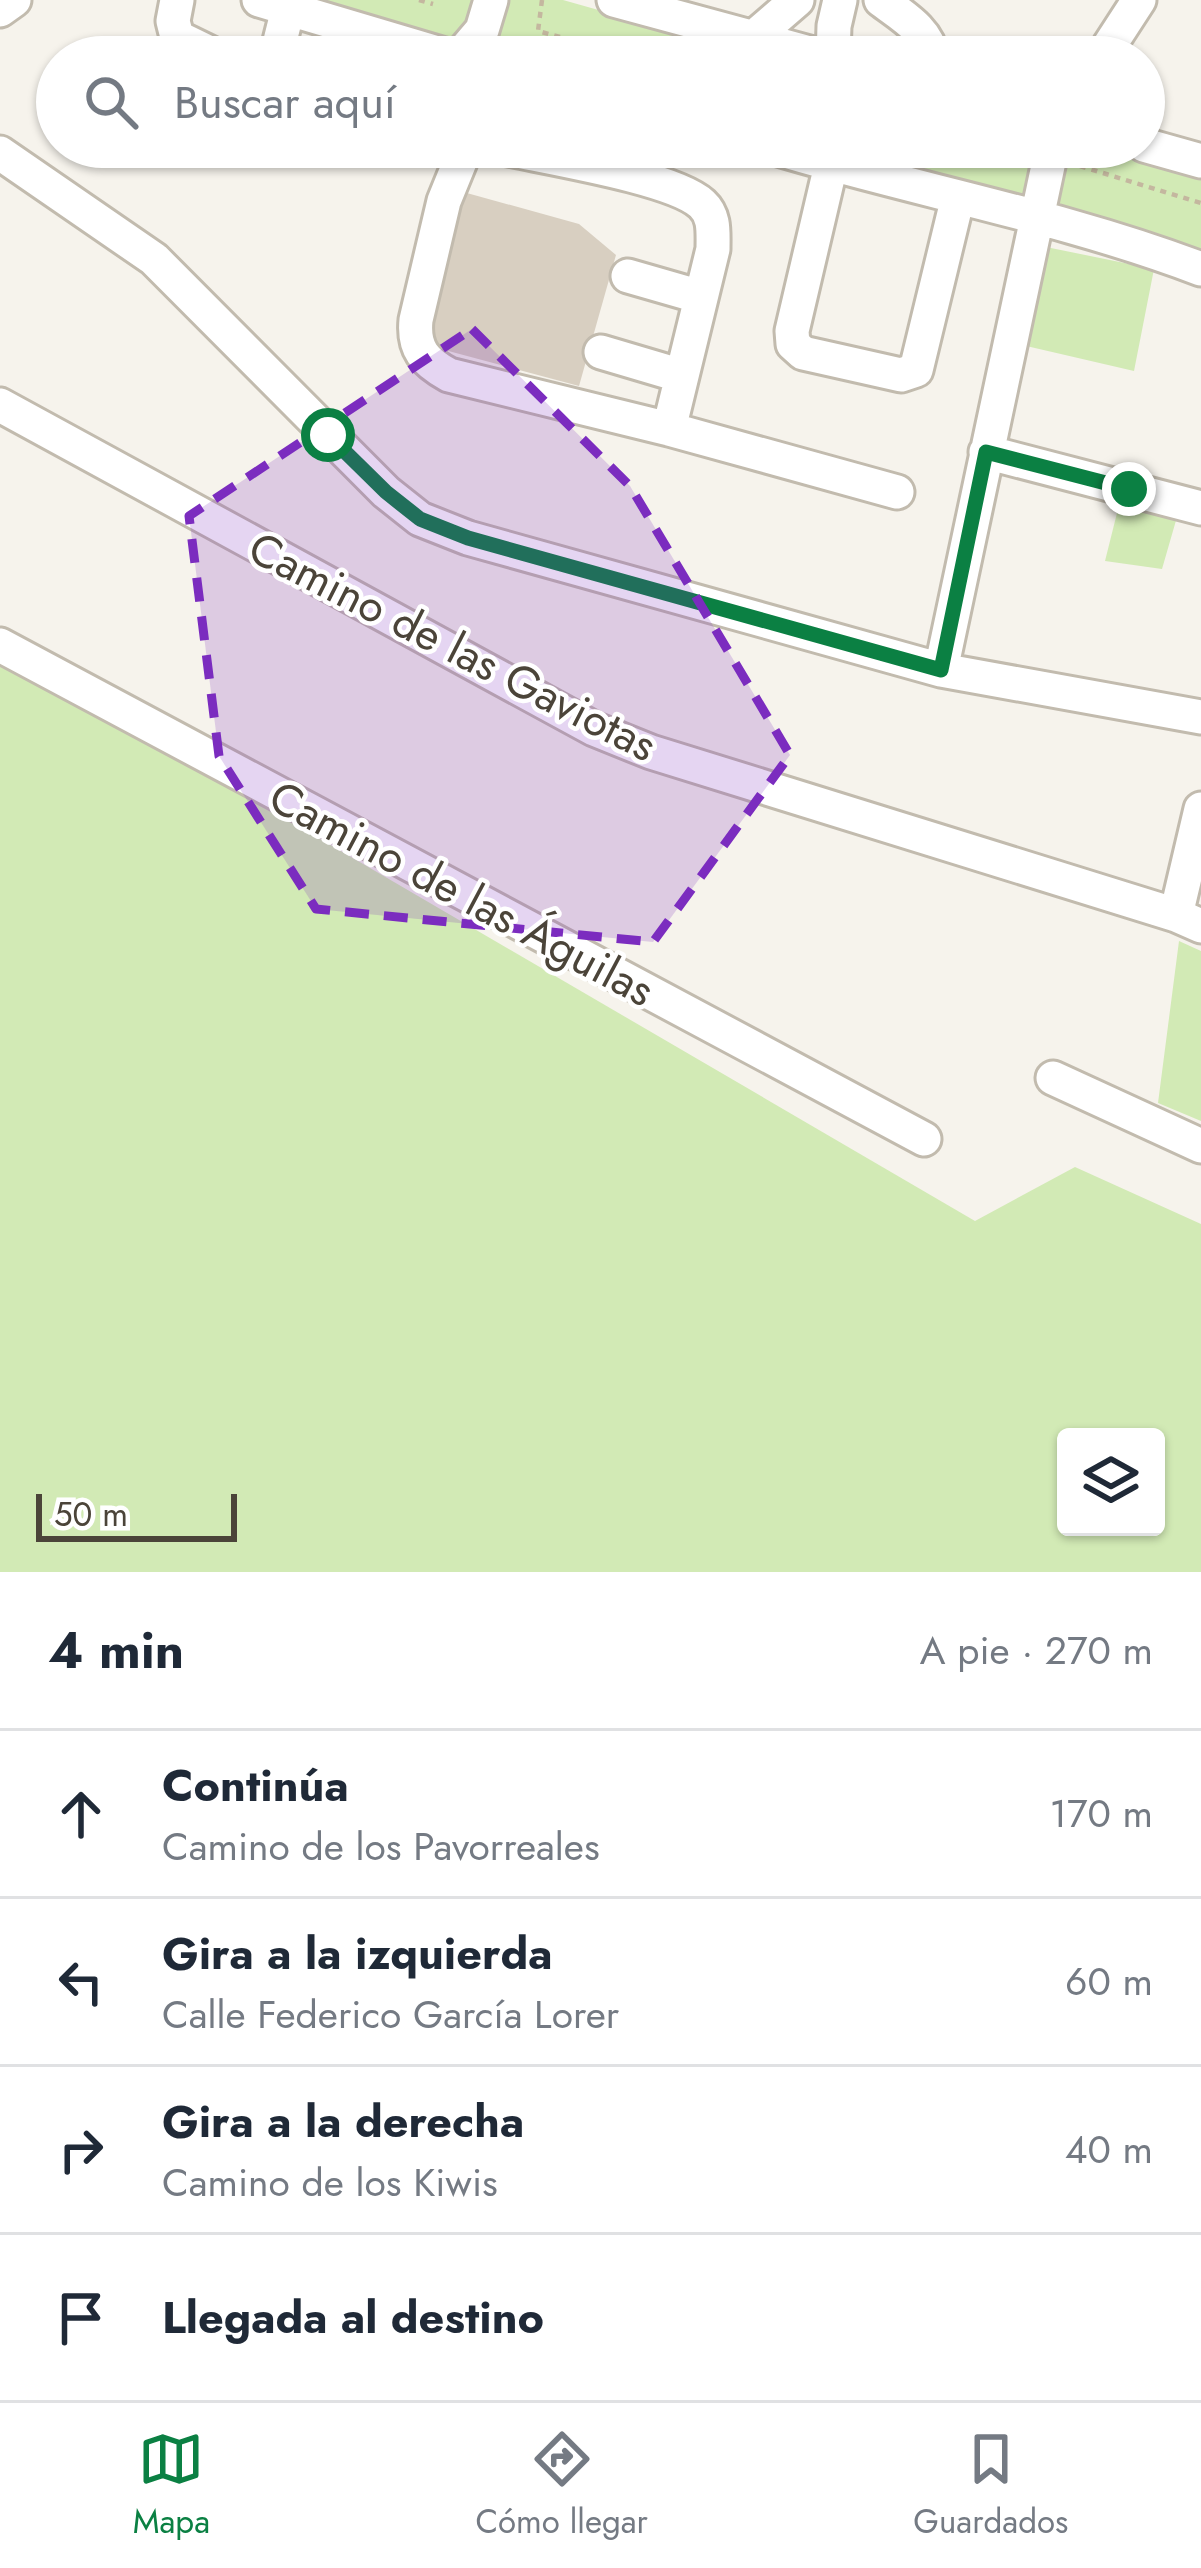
<!DOCTYPE html>
<html lang="es">
<head>
<meta charset="utf-8">
<style>
	body { margin:0; font-family:Jost,sans-serif; background:#f6f6f7; color:#1f2937 }
	.controls { position:absolute; right:36px; bottom:36px; display:grid; overflow:hidden; border-radius:12px; box-shadow:0 3px 9px #0004 }
	.controls button { width:108px; height:108px; display:grid; place-items:center; padding:0; border:0; border-bottom:3px solid #e0e1e3; background:#fff; color:#1f2937; font:60px sans-serif }
	.scale { position:absolute; left:36px; bottom:30px; width:201px; box-sizing:border-box; padding-left:12px; border:6px solid #4b4439; border-top:0; font-size:33px; line-height:42px; white-space:nowrap; color:#4b4439; -webkit-text-stroke:9px #fff; paint-order:stroke }
	.stop { position:absolute; width:36px; height:36px; margin:-27px; border:9px solid #0b8043; border-radius:50%; background:#fff }
	.stop.end { background:#0b8043; border-color:#fff; box-shadow:0 3px 12px #0008 }
	.list { margin:0; padding:0; list-style:none }
	h2 { display:flex; justify-content:space-between; align-items:center; height:156px; margin:0; padding:0 48px; font-size:51px }
	h2 small { font-size:39px; font-weight:400; color:#747a83 }
	.list li { display:grid; grid-template-columns:78px 1fr auto; gap:36px; align-items:center; box-sizing:border-box; height:168px; padding:0 48px; border-top:3px solid #e0e1e3 }
	.list b { display:block; font-size:45px; white-space:nowrap }
	.list p { margin:0; font-size:39px; white-space:nowrap; color:#747a83 }
	.list em { font-size:39px; font-style:normal; color:#747a83 }
	.icon { flex:none; width:66px; height:66px; fill:none; stroke:currentColor; stroke-width:2; stroke-linecap:round; stroke-linejoin:round }
	.map { position:relative; flex:none; width:1201px; height:1572px; overflow:hidden }
	.search { position:absolute; background:#fff; box-shadow:0 3px 9px #0004; left:36px; right:36px; top:36px; height:132px; display:flex; align-items:center; gap:30px; box-sizing:border-box; padding:0 42px; border-radius:66px; color:#747a83; font-size:45px }
	.sheet { height:828px; background:#fff }
	nav { display:flex; justify-content:space-around; align-items:center; box-sizing:border-box; height:168px; border-top:3px solid #e0e1e3; background:#fff; font-size:33px; color:#747a83 }
	nav a { display:grid; justify-items:center; gap:6px }
	nav .on { color:#0b8043 }
	.map>svg:first-child { display:block }
	.green { fill:#d2eab5; fill-rule:evenodd }
	.building { fill:#d8cfc1 }
	.lines { fill:none; stroke-linecap:round; stroke-linejoin:round }
	.minor-casing { stroke:#c2bbae; stroke-width:39 }
	.path { stroke:#c4b79f; stroke-width:4.5; stroke-dasharray:6 6; stroke-linecap:butt }
	.minor { stroke:#fff; stroke-width:33 }
	.route { stroke:#0b8043; stroke-width:15 }
	.marked { fill:#7b2cbf; fill-opacity:0.2; stroke:#7b2cbf; stroke-width:9; stroke-dasharray:24 15; stroke-linejoin:round }
	.labels { text-anchor:middle; stroke-width:9; stroke-linejoin:round; paint-order:stroke }
	.street-label { font-size:45px; fill:#4b4439; stroke:#fff }
</style>
</head>
<body>
<div class="map">
<svg width="1201" height="1572" viewBox="0 0 1201 1572">
	<rect width="100%" height="100%" fill="#f6f3ec"/>
	<path class="green" d="M290,0H563L765,57H493Z
		M813,147H1092L1201,174V259Z
		M1046,247L1154,269L1134,371L1022,345Z
		M1118,509L1177,517L1162,569L1105,561Z
		M0,652L975,1221L1075,1167L1201,1224V1572H0ZM1066,1437H1156V1527H1066Z
		M1179,941L1201,951V1121L1158,1103Z"/>
	<path class="building" d="M456,190L579,224L616,255L579,386L426,345Z"/>
	<g class="lines">
		<defs>
			<path id="minor" d="M177,0L173,21L177,37L218,57
				M259,0L451,57
				M614,0L824,57
				M881,0C902,16 928,30 932,57
				M0,10L14,0
				M753,38L797,0
				M276,57L288,9
				M459,57L482,30L491,0
				M833,57L834,26L840,0
				M1102,57L1139,0
				M1144,145L1201,161
				M466,147L444,201L416,320C413,349 425,362 449,375L669,429L897,492
				M499,147C543,157 673,177 702,204C715,216 713,232 713,249L669,429
				M772,147C914,190 1062,216 1201,269
				M0,153L154,259L386,492L420,519L468,538L941,670L1201,717
				M831,165L792,331L793,344L803,353L901,375L916,370L958,197
				M628,276L701,297
				M601,352L682,376
				M0,405L594,729L651,752L1176,915L1201,926
				M986,452L1201,508
				M0,645L924,1139
				M941,670L1052,147
				M1176,915L1201,809
				M1053,1078L1201,1146"/>
		</defs>
		<use href="#minor" class="minor-casing"/>
		<path class="path" d="M419,0L433,4
			M542,0L538,31L634,57
			M959,147L996,151
			M1080,166L1201,203"/>
		<use href="#minor" class="minor"/>
	</g>
	<g class="lines">
		<path class="route" d="M328,435L386,492L420,519L468,538L941,670L986,452L1129,489"/>
	</g>
	<path class="marked" d="M472,329L630,486L790,755L653,942L316,909L219,756L189,516Z"/>
	<g class="labels">
		<g class="street-label">
			<text transform="translate(453 646) rotate(27)" y="16">Camino de las Gaviotas</text>
			<text transform="translate(462 893) rotate(28)" y="16">Camino de las Águilas</text>
		</g>
	</g>
</svg>
<div class="controls">
<button><svg class="icon" aria-label="layers" viewBox="0 0 24 24"><path d="M12 4l9 5-9 5-9-5zM3 14l9 5 9-5"/></svg></button>
</div>
<div class="scale">50 m</div>
<div class="stop" style="left:328px;top:435px"></div>
<div class="stop end" style="left:1129px;top:489px"></div>
<div class="search"><svg class="icon" aria-label="search" viewBox="0 0 24 24"><circle cx="10" cy="10" r="6"/><path d="M15 15l6 6"/></svg>Buscar aquí</div>
</div>
<section class="sheet">
<h2>4 min<small>A pie · 270 m</small></h2>
<ul class="list">
<li><svg class="icon" aria-label="ahead" viewBox="0 0 24 24"><path d="M12 20V5M6 11l6-6 6 6"/></svg><div><b>Continúa</b><p>Camino de los Pavorreales</p></div><em>170 m</em></li>
<li><svg class="icon" aria-label="left" viewBox="0 0 24 24"><path d="M17 20v-9H6M10 6l-5 5 5 5"/></svg><div><b>Gira a la izquierda</b><p>Calle Federico García Lorer</p></div><em>60 m</em></li>
<li><svg class="icon" aria-label="right" viewBox="0 0 24 24"><path d="M7 20v-9h11M14 6l5 5-5 5"/></svg><div><b>Gira a la derecha</b><p>Camino de los Kiwis</p></div><em>40 m</em></li>
<li><svg class="icon" aria-label="arrive" viewBox="0 0 24 24"><path d="M6 21V4h12l-3 4 3 4H6"/></svg><div><b>Llegada al destino</b></div></li>
</ul>
</section>
<nav>
<a class="on"><svg class="icon" aria-label="map" viewBox="0 0 24 24"><path d="M3 6l6-2 6 2 6-2v14l-6 2-6-2-6 2zM9 4v14M15 6v14"/></svg>Mapa</a>
<a><svg class="icon" aria-label="directions" viewBox="0 0 24 24"><path d="M12 3l9 9-9 9-9-9zM9 14v-3h6M13 9l2 2-2 2"/></svg>Cómo llegar</a>
<a><svg class="icon" aria-label="saved" viewBox="0 0 24 24"><path d="M7 4h10v16l-5-4-5 4z"/></svg>Guardados</a>
</nav>
</body>
</html>
